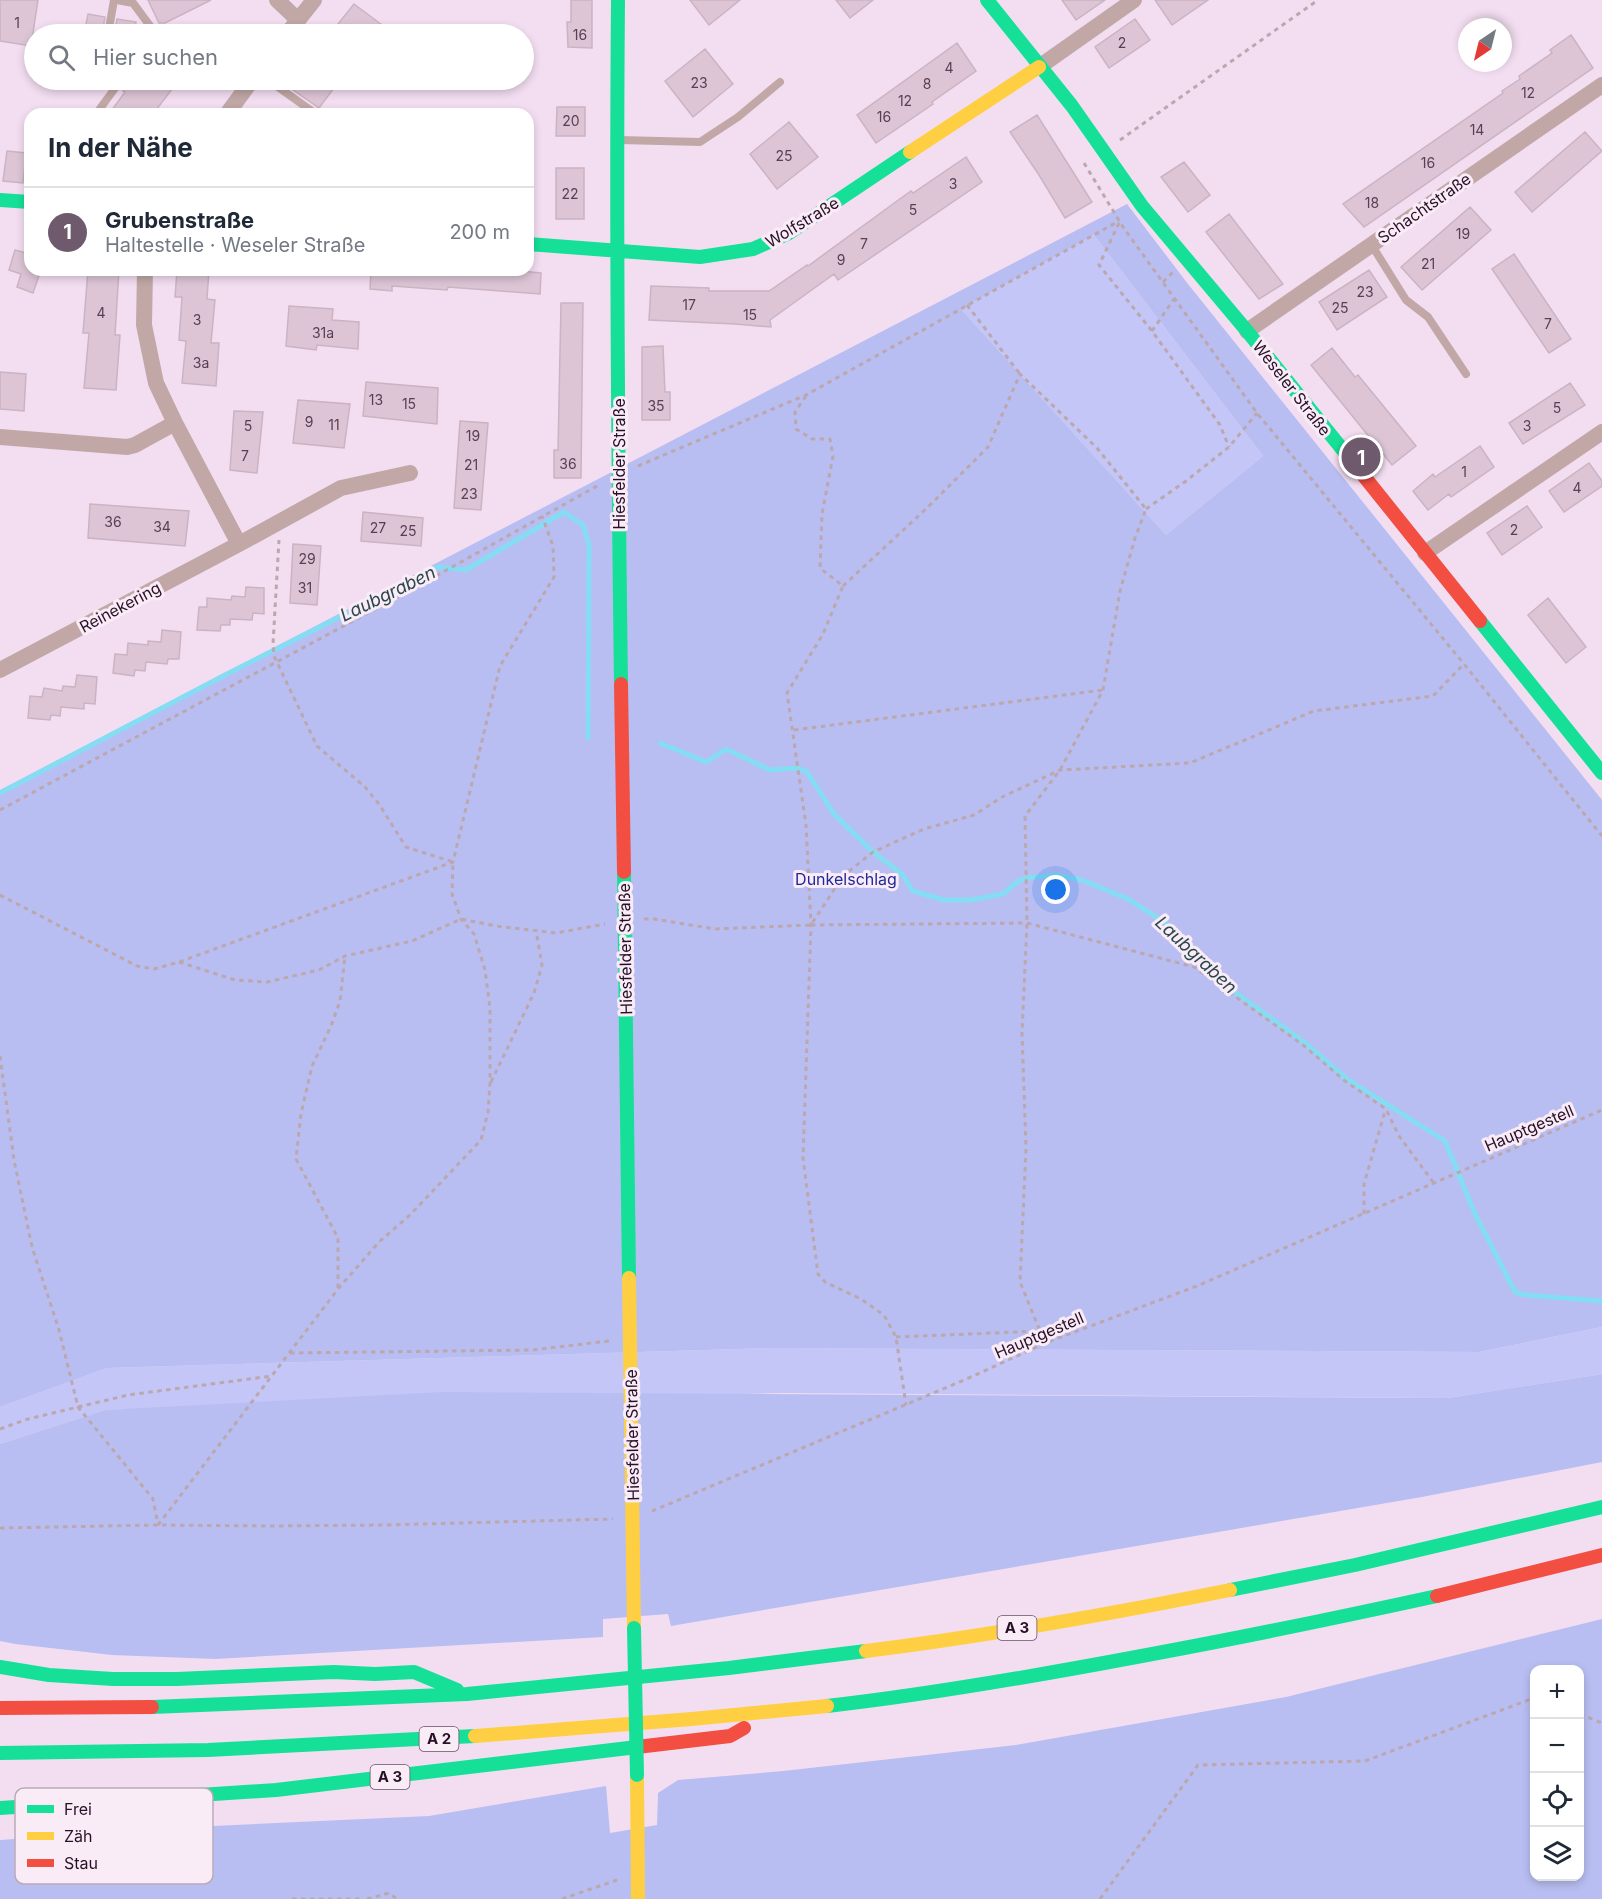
<!DOCTYPE html>
<html lang="de">
<head>
<meta charset="utf-8">
<style>
	body { margin:0; font-family:Inter,sans-serif; background:#f2f2f3; color:#1f2937 }
	.controls { position:absolute; right:18px; bottom:18px; display:grid; overflow:hidden; border-radius:12px; box-shadow:0 3px 9px #0003 }
	.controls button { width:54px; height:54px; display:grid; place-items:center; padding:0; border:0; border-bottom:2px solid #e0e1e3; background:#fff; color:#1f2937; font:30px sans-serif }
	.compass { position:absolute; left:1458px; top:18px; width:54px; height:54px; border-radius:50%; background:#fff; box-shadow:0 3px 9px #0003; rotate:215deg }
	.you { position:absolute; left:1056px; top:890px; width:21px; height:21px; margin:-15px; border:4px solid #fff; border-radius:50%; background:#1a73e8; box-shadow:0 0 0 9px #1a73e833 }
	.badge { display:grid; place-items:center; width:39px; height:39px; border-radius:50%; background:#6f596d; color:#fff; font-size:20px; font-weight:700 }
	.pin { position:absolute; translate:-50% -50%; border:3px solid #fff; box-shadow:0 2px 6px #0006 }
	.list { margin:0; padding:0; list-style:none }
	h2 { display:flex; justify-content:space-between; align-items:center; height:78px; margin:0; padding:0 24px; font-size:26px }
	h2 small { font-size:20px; font-weight:400; color:#747a83 }
	.list li { display:grid; grid-template-columns:39px 1fr auto; gap:18px; align-items:center; box-sizing:border-box; height:90px; padding:0 24px; border-top:2px solid #e0e1e3 }
	.list b { display:block; font-size:22px; white-space:nowrap }
	.list p { margin:0; font-size:20px; white-space:nowrap; color:#747a83 }
	.list em { font-size:20px; font-style:normal; color:#747a83 }
	.icon { flex:none; width:33px; height:33px; fill:none; stroke:currentColor; stroke-width:2; stroke-linecap:round; stroke-linejoin:round }
	.map { position:relative; flex:none; width:1602px; height:1899px; overflow:hidden }
	.search { position:absolute; background:#fff; box-shadow:0 3px 9px #0003; left:24px; top:24px; width:510px; height:66px; display:flex; align-items:center; gap:15px; box-sizing:border-box; padding:0 21px; border-radius:33px; color:#747a83; font-size:22px }
	.panel { position:absolute; background:#fff; box-shadow:0 3px 9px #0003; left:24px; top:108px; width:510px; height:168px; border-radius:18px }
	.map>svg:first-child { display:block }
	.green { fill:#c3c6f6 }
	.forest { fill:#b9bef2; fill-rule:evenodd }
	.lines { fill:none; stroke-linecap:round; stroke-linejoin:round }
	.stream { stroke:#84ddf2; stroke-width:5 }
	.building { fill:#ddc5d5; stroke:#cbb3c2; stroke-width:1.5 }
	.path { stroke:#bba7ad; stroke-width:3; stroke-dasharray:4.5 4.5; stroke-linecap:butt }
	.lane { stroke:#c1a8a7; stroke-width:8 }
	.street { stroke:#c1a8a7; stroke-width:16 }
	.fast { stroke:#16e098; stroke-width:14 }
	.slow { stroke:#ffcf43; stroke-width:14 }
	.jam { stroke:#f24e42; stroke-width:14 }
	.fast-bridge { stroke:#16e098; stroke-width:14 }
	.labels { text-anchor:middle; stroke-width:6; stroke-linejoin:round; paint-order:stroke }
	.number-label { font-size:14px; fill:#574054 }
	.shield { fill:#f9ecf7; stroke:#675365; stroke-width:1.5 }
	.shield-label { font-size:15px; font-weight:bold; fill:#281126 }
	.street-label { font-size:16px; fill:#281126; stroke:#f9ecf7 }
	.park-label { font-size:16px; fill:#21299a; stroke:#f9ecf7 }
	.water-label { font-size:18px; font-style:italic; fill:#2b484d; stroke:#f9ecf7 }
	.key { fill:#f9ecf7; stroke:#baaab8; stroke-width:1.5 }
	.key-label { font-size:16px; fill:#281126 }
</style>
</head>
<body>
<div class="map">
<svg width="1602" height="1899" viewBox="0 0 1602 1899">
	<rect width="100%" height="100%" fill="#f3def1"/>
	<path class="green" d="M1094,235L1263,456L1166,535L961,309Z
		M1602,1327V1374L1448,1398L782,1393L105,1410L0,1444V1407L107,1368L773,1348L1479,1352Z"/>
	<path class="forest" d="M1127,204L1188,284L1602,800V1327L1479,1352L773,1348L107,1368L0,1407V790ZM1094,235L1263,456L1166,535L961,309Z
		M1602,1374V1462L1422,1497L671,1626L668,1614L603,1619V1637L215,1659L112,1655L15,1644L0,1641V1444L105,1410L442,1392L1448,1398Z
		M1602,1619V1899H0V1840L192,1827L429,1816L606,1786L610,1833L657,1825L658,1793L678,1780L783,1771L1016,1745L1286,1697ZM1534,1670H1580V1876H1534Z"/>
	<g class="lines">
		<path class="stream" d="M660,743L706,762L726,749L770,770L798,768L807,772L834,814L873,852L902,874L913,891L944,900H970L1003,894L1018,881L1027,878L1056,875L1082,880L1128,899L1170,926L1236,993L1305,1043L1347,1079L1445,1141L1475,1214L1515,1292L1526,1295L1602,1301
			M0,793L225,675L438,567L466,570L564,512L583,525L589,545L588,738"/>
	</g>
	<path class="building" d="M0,0H38L31,46L0,41Z
		M148,0H211L165,23H159Z
		M571,0H592V48L568,47L567,22H571Z
		M690,0H740L709,25Z
		M836,0H873L850,18Z
		M1062,0H1105L1076,20Z
		M1155,0H1208L1172,25Z
		M354,4L394,34H330Z
		M88,14L105,17L102,34H84Z
		M117,19L136,22L134,34H114Z
		M1135,19L1150,40L1109,68L1095,47Z
		M1571,35L1593,68L1364,227L1343,204L1503,93L1502,91L1520,79L1519,76L1552,53L1550,50Z
		M957,43L976,71L932,102L933,104L876,143L857,115Z
		M705,49L733,84L693,117L665,81Z
		M132,80H179L153,114H109L125,92L123,91Z
		M300,80H340L319,108L292,89Z
		M557,107H585V136H556Z
		M1037,115L1092,202L1065,218L1039,175L1010,132Z
		M789,122L818,157L777,189L750,154Z
		M1585,132L1602,151L1532,212L1515,192Z
		M7,151L26,153L23,183L3,181Z
		M966,157L982,182L838,280L834,274L770,320L771,327L735,324L649,320L651,286L709,288V291H769L807,265L808,266L897,201L911,191L913,193Z
		M1184,162L1210,195L1188,212L1161,177Z
		M556,168H584V219H556Z
		M1470,207L1491,230L1422,290L1401,267Z
		M1229,214L1283,284L1259,299L1206,232Z
		M15,250L30,254V270H41L33,293L17,287L21,274L9,270Z
		M1514,254L1571,339L1549,353L1492,269Z
		M88,270H119L115,335H120L116,390L84,388L89,333H83Z
		M177,270H209L207,299L215,300L211,343H219L216,386L182,383L186,341L179,340L182,297H175Z
		M371,270H510L541,273L540,294L448,287L447,290L392,286V291L370,289Z
		M1369,270L1387,297L1337,330L1319,302Z
		M561,303H583L581,478H554V450H558Z
		M289,306L333,309L332,320L359,322L358,349L317,345L316,350L286,346Z
		M663,346L665,392H670V420H642V347Z
		M1332,348L1355,377L1358,375L1416,446L1392,465L1311,365Z
		M0,372L26,374L24,411L0,409Z
		M366,382L438,388L437,424L363,416Z
		M1570,383L1585,405L1523,444L1509,423Z
		M298,400L350,404L344,448L293,443Z
		M234,411L263,412L257,473L230,470Z
		M460,421L488,423L481,510L454,508Z
		M1480,446L1494,467L1451,497L1449,494L1428,510L1413,491L1433,474L1435,477Z
		M1589,463L1602,481V486L1564,512L1549,491Z
		M90,504L189,511L185,546L88,538Z
		M1527,506L1542,527L1502,555L1487,533Z
		M363,512L423,518L421,546L361,541Z
		M293,544L321,546L317,605L290,603Z
		M246,587L264,588V614L253,613L252,620L230,619V625H221L220,631L197,630L199,607H207V598L231,600L232,596L245,597Z
		M1548,598L1586,647L1566,663L1528,615Z
		M162,630L181,632L179,659H168L167,664L146,662L145,671L135,670L134,676L113,673L115,654L127,655L128,643L148,645V641L161,642Z
		M77,675L97,677L95,704L84,703V709L61,707L60,716L51,715L50,720L28,718L30,696L42,697L44,688L62,691L63,686L75,687Z"/>
	<g class="lines">
		<path class="path" d="M1120,140L1318,0
			M1084,163L1123,227L1257,413L1464,664L1602,836
			M1119,223L1099,265L1152,331L1220,425L1229,447
			M1163,282L1173,272
			M967,305L1020,374
			M1152,331L1174,299
			M806,396L795,412L796,429L812,439H830L833,456L822,514L820,568L843,586L823,634L787,693L806,825L811,925L803,1158L818,1274L825,1282L861,1299L884,1315L896,1337L906,1405
			M638,466L806,395L1119,221
			M1146,509L1186,481L1229,447L1257,413
			M843,586L927,508L988,447L1020,374L1097,448L1146,509L1135,538L1120,591L1103,690L1060,770L1025,816L1027,923L1022,1033L1026,1148L1020,1282L1040,1331L1048,1342
			M794,730L1103,690
			M0,810L409,591L597,486
			M0,895L137,966L154,969L179,962L453,862L500,666L554,577L553,546L542,516
			M644,919H654L715,929L811,925L843,876L873,852L924,829L974,815L1002,797L1060,770L1190,763L1314,711L1433,696L1464,664
			M811,925L1027,923L1194,967L1303,1045L1345,1081L1386,1109L1399,1136L1433,1182
			M179,962L235,980L267,982L319,970L345,956L412,941L461,919L496,926L556,933L605,924
			M0,1056L14,1160L32,1247L59,1330L78,1407L153,1499L158,1525
			M491,1082L534,993L542,965L536,930
			M1364,1214V1184L1385,1111
			M338,1288V1238L296,1159L301,1114L312,1066L331,1026L340,1001L345,956
			M896,1337L1040,1331
			M290,1353L532,1350L609,1341
			M0,1429L28,1419L128,1395L272,1376
			M652,1511L962,1381L1048,1342L1197,1286L1602,1110
			M158,1525L338,1289L379,1242L410,1215L481,1140L488,1112L490,1083V1008L485,970L474,934L461,919L452,894L453,862L406,847L379,804L365,787L317,746L274,656L273,644L279,540
			M0,1528L158,1525L271,1526L383,1525L613,1519
			M1580,1714L1602,1723
			M292,1899H362
			M367,1899L389,1893L397,1899
			M562,1899L617,1880
			M1100,1899L1198,1765L1365,1761L1534,1698"/>
		<path class="lane" d="M117,0L133,3L156,34
			M108,34L114,0
			M156,34L186,32L198,34
			M268,80L316,114
			M96,114L121,80
			M619,140L700,142L738,117L780,82
			M1371,244L1406,300L1428,317L1466,374"/>
		<path class="street" d="M277,0L298,20
			M287,34L314,0
			M1039,67L1134,0
			M227,114L252,80
			M145,270L144,325L156,383L175,423L239,544
			M1247,331L1602,85
			M0,437L127,447L135,445L175,423
			M1425,553L1602,432
			M0,670L239,544L341,488L410,473"/>
		<path class="fast" d="M618,0C616,228 618,456 621,684
			M987,0L1072,106L1142,206L1247,331L1355,465
			M0,200L30,202
			M528,244L700,257L753,249L789,233L910,152
			M1480,621L1602,773
			M624,872L629,1278
			M1230,1590L1355,1565L1602,1507
			M0,1667L49,1675L113,1679H177L334,1672L375,1674L414,1672L457,1690
			M827,1706C934,1694 1041,1675 1147,1655C1244,1637 1341,1617 1437,1596
			M152,1707L467,1694L729,1668L866,1651
			M0,1753L208,1750L475,1736
			M0,1808L276,1790L637,1747"/>
		<path class="slow" d="M910,152L1039,67
			M629,1278L634,1628
			M866,1651C988,1636 1110,1614 1230,1590
			M475,1736L692,1719L827,1706
			M637,1775L638,1899"/>
		<path class="jam" d="M1355,465L1480,621
			M621,684L624,872
			M1437,1596L1602,1555
			M0,1708L152,1707
			M637,1747L730,1736L744,1728"/>
		<path class="fast-bridge" d="M634,1628L637,1775"/>
	</g>
	<g class="labels">
		<g class="number-label">
			<text x="17" y="28">1</text>
			<text x="580" y="40">16</text>
			<text x="1122" y="48">2</text>
			<text x="949" y="73">4</text>
			<text x="699" y="88">23</text>
			<text x="927" y="89">8</text>
			<text x="1528" y="98">12</text>
			<text x="905" y="106">12</text>
			<text x="884" y="122">16</text>
			<text x="571" y="126">20</text>
			<text x="1477" y="135">14</text>
			<text x="784" y="161">25</text>
			<text x="1428" y="168">16</text>
			<text x="953" y="189">3</text>
			<text x="570" y="199">22</text>
			<text x="1372" y="208">18</text>
			<text x="913" y="215">5</text>
			<text x="1463" y="239">19</text>
			<text x="864" y="249">7</text>
			<text x="841" y="265">9</text>
			<text x="1428" y="269">21</text>
			<text x="1365" y="297">23</text>
			<text x="689" y="310">17</text>
			<text x="1340" y="313">25</text>
			<text x="101" y="318">4</text>
			<text x="750" y="320">15</text>
			<text x="197" y="325">3</text>
			<text x="1548" y="329">7</text>
			<text x="323" y="338">31a</text>
			<text x="201" y="368">3a</text>
			<text x="376" y="405">13</text>
			<text x="409" y="409">15</text>
			<text x="656" y="411">35</text>
			<text x="1557" y="413">5</text>
			<text x="309" y="427">9</text>
			<text x="334" y="430">11</text>
			<text x="248" y="431">5</text>
			<text x="1527" y="431">3</text>
			<text x="473" y="441">19</text>
			<text x="245" y="461">7</text>
			<text x="568" y="469">36</text>
			<text x="471" y="470">21</text>
			<text x="1464" y="477">1</text>
			<text x="1577" y="493">4</text>
			<text x="469" y="499">23</text>
			<text x="113" y="527">36</text>
			<text x="162" y="532">34</text>
			<text x="378" y="533">27</text>
			<text x="1514" y="535">2</text>
			<text x="408" y="536">25</text>
			<text x="307" y="564">29</text>
			<text x="305" y="593">31</text>
		</g>
		<g class="shield">
			<rect x="997.5" y="1616" width="39" height="24" rx="4.5"/>
			<rect x="419.5" y="1727" width="39" height="24" rx="4.5"/>
			<rect x="370.5" y="1765" width="39" height="24" rx="4.5"/>
		</g>
		<g class="shield-label">
			<text x="1017" y="1633">A 3</text>
			<text x="439" y="1744">A 2</text>
			<text x="390" y="1782">A 3</text>
		</g>
		<g class="street-label">
			<text transform="translate(1424 208) rotate(-35)" y="6">Schachtstraße</text>
			<text transform="translate(802 222) rotate(-31)" y="6">Wolfstraße</text>
			<text transform="translate(1292 388) rotate(52)" y="6">Weseler Straße</text>
			<text transform="translate(619 464) rotate(-90)" y="6">Hiesfelder Straße</text>
			<text transform="translate(120 607) rotate(-28)" y="6">Reinekering</text>
			<text transform="translate(625 949) rotate(-91)" y="6">Hiesfelder Straße</text>
			<text transform="translate(1529 1128) rotate(-23)" y="6">Hauptgestell</text>
			<text transform="translate(1039 1335) rotate(-23)" y="6">Hauptgestell</text>
			<text transform="translate(632 1435) rotate(-91)" y="6">Hiesfelder Straße</text>
		</g>
		<g class="park-label">
			<text x="846" y="885">Dunkelschlag</text>
		</g>
		<g class="water-label">
			<text transform="translate(388 594) rotate(-26)" y="6">Laubgraben</text>
			<text transform="translate(1196 955) rotate(43)" y="6">Laubgraben</text>
		</g>
	</g>
	<rect x="15" y="1788" width="198" height="96" rx="9" class="key"/>
	<rect x="27" y="1805" width="27" height="8" fill="#16e098"/>
	<rect x="27" y="1832" width="27" height="8" fill="#ffcf43"/>
	<rect x="27" y="1859" width="27" height="8" fill="#f24e42"/>
	<g class="key-label">
		<text x="64" y="1815">Frei</text>
		<text x="64" y="1842">Zäh</text>
		<text x="64" y="1869">Stau</text>
	</g>
</svg>
<div class="controls">
<button>+</button>
<button>−</button>
<button><svg class="icon" aria-label="locate" viewBox="0 0 24 24"><circle cx="12" cy="12" r="6"/><path d="M12 2v4M12 18v4M2 12h4M18 12h4"/></svg></button>
<button><svg class="icon" aria-label="layers" viewBox="0 0 24 24"><path d="M12 4l9 5-9 5-9-5zM3 14l9 5 9-5"/></svg></button>
</div>
<svg class="compass" viewBox="-18 -18 36 36"><path d="M0-13l5 13h-10z" fill="#e53935"/><path d="M0 13l5-13h-10z" fill="#747a83"/></svg>
<div class="you"></div>
<div class="pin badge" style="left:1361px;top:457px">1</div>
<div class="search"><svg class="icon" aria-label="search" viewBox="0 0 24 24"><circle cx="10" cy="10" r="6"/><path d="M15 15l6 6"/></svg>Hier suchen</div>
<section class="panel">
<h2>In der Nähe<small></small></h2>
<ul class="list">
<li><span class="badge">1</span><div><b>Grubenstraße</b><p>Haltestelle · Weseler Straße</p></div><em>200 m</em></li>
</ul>
</section>
</div>
</body>
</html>
